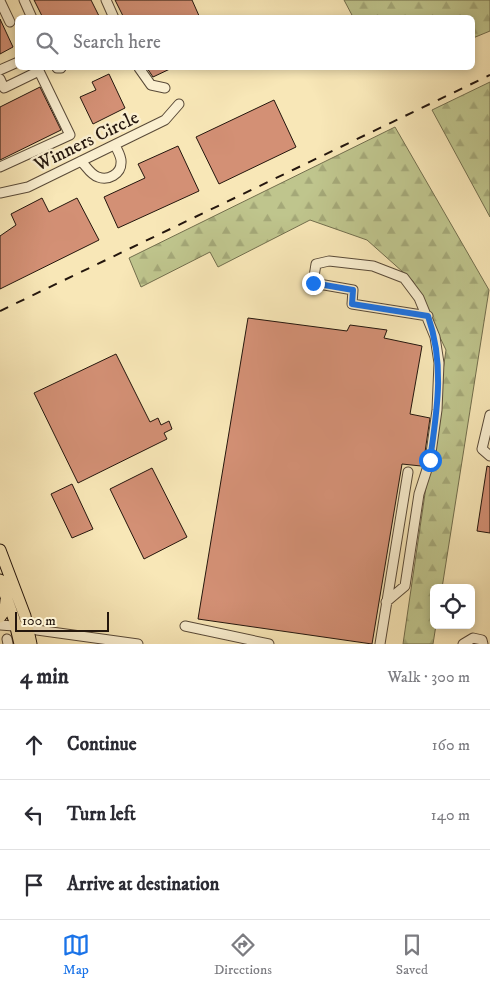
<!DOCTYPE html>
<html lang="en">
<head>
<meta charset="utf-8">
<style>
	body { margin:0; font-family:"IM FELL DW Pica",serif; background:#f7f7f7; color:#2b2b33 }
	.controls { position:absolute; right:15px; bottom:15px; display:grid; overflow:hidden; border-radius:8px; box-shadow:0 2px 8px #0003 }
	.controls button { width:45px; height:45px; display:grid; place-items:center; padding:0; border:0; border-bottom:1px solid #e1e1e2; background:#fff; color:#2b2b33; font:25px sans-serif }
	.scale { position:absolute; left:15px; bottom:12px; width:94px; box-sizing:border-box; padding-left:5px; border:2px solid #24160d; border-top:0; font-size:14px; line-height:18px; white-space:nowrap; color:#24160d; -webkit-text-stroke:4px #faefd0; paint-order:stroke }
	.stop { position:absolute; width:15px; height:15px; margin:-11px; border:4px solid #1a73e8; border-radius:50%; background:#fff }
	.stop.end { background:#1a73e8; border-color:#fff; box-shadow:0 1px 5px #0008 }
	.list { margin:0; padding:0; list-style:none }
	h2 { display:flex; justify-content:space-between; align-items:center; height:65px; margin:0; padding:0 20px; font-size:21px }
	h2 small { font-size:16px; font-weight:400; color:#7c7c81 }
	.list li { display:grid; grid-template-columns:32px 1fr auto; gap:15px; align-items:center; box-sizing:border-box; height:70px; padding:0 20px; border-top:1px solid #e1e1e2 }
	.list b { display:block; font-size:19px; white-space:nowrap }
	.list em { font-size:16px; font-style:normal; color:#7c7c81 }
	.icon { flex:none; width:28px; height:28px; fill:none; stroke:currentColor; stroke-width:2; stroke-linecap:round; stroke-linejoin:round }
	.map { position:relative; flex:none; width:490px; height:644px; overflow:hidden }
	.search { position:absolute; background:#fff; box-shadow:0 2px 8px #0003; left:15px; right:15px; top:15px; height:55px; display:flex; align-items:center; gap:12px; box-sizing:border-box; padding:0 18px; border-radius:8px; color:#7c7c81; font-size:19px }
	.sheet { height:275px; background:#fff }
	nav { display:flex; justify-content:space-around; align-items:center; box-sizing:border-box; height:70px; border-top:1px solid #e1e1e2; background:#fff; font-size:14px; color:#7c7c81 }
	nav a { display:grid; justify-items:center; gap:2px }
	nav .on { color:#1a73e8 }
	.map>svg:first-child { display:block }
	.forest { fill:url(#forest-firs); stroke:#726e4d }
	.building { fill:#d39075; stroke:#24160d }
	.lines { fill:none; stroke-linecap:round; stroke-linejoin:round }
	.minor-casing { stroke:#594a38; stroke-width:11 }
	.major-casing { stroke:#24160d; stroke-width:13 }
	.minor { stroke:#faefd0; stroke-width:9 }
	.major { stroke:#f8e7b7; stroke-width:11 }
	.rail { stroke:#24160d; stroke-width:2; stroke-dasharray:9 9; stroke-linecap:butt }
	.route { stroke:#1a73e8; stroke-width:6 }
	.labels { text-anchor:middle; stroke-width:5; stroke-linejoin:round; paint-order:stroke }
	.street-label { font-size:19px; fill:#24160d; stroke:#faefd0 }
</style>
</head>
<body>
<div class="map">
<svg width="490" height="644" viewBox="0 0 490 644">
	<defs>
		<pattern id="forest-firs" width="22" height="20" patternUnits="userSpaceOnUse" patternTransform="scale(1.25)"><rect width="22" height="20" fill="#bfc58d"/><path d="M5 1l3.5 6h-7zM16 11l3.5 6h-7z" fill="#a4a878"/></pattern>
	</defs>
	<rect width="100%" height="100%" fill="#f8e7b7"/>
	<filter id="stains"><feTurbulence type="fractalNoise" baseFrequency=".004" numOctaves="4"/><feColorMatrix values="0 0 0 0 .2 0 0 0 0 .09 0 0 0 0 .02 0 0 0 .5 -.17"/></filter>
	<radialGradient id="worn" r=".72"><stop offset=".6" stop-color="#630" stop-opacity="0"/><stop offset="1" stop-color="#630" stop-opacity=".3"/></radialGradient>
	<path class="forest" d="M344,0H490V31L473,38L472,18L353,17Z
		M490,82V217L432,110Z
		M395,127L489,290L442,588H434V625H436L433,644H403L446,350L413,281L367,240L310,220L218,267L210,252L141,287L129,258Z"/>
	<path class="building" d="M34,0H91L100,18H43Z
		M115,0H192L200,18H124Z
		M0,19L13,47L0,54Z
		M147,68H172L153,77Z
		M109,74L125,108L93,124L80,97L96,90L92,82Z
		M40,87L61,130L0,160V107Z
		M274,100L296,147L219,184L196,137Z
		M178,146L199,191L118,228L104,197L145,178L138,164Z
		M42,198L49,212L77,198L99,240L0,289V236L16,225L11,214Z
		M248,318L347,331L350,325L387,330L384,338L422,346L410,414L430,418L424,459L421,466L402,464L372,644L198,619Z
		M116,354L150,422L158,418L161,425L169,421L172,429L164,433L167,439L78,483L34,393Z
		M487,466L490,467V533L477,531Z
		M152,468L187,537L144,559L110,489Z
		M72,484L93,529L72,538L51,494Z"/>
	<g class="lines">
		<defs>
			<path id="minor" d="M24,0L32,18
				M106,0L114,18
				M0,1L10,22
				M57,68H61
				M139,68L151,85L165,88
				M0,70L18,62
				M0,79L4,88L39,71L70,135L0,167
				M81,161C86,166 91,175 98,177C108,181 121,174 121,163C122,157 117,150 115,145
				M0,193L28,187L165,120L179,104
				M490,415L482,449L490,456
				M386,602L405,586L419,494L430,460L437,410L439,363L435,337L419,298L404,278L373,266L329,261L316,264L313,283L353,290L352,304L428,316
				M0,625L27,627L37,630L138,644
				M185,626L269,644
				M7,639L8,644
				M380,644L408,472
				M463,644L473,638L482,640L483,644"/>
			<path id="major" d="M0,550L25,616L31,644
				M0,580L14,619L20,644
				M0,617L5,610L6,600"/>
		</defs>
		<use href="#minor" class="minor-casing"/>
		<use href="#major" class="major-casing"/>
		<use href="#minor" class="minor"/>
		<use href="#major" class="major"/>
		<path class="rail" d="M0,311L490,75"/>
	</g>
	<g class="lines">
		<path class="route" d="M313,283L353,290L352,304L428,316C445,365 437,410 430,460"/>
	</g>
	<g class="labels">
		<g class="street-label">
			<text transform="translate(86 140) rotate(-26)" y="7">Winners Circle</text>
		</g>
	</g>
	<rect width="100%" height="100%" filter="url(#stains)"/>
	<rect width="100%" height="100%" fill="url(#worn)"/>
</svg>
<div class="controls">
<button><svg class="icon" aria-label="locate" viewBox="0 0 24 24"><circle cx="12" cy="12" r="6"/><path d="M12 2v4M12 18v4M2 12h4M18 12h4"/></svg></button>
</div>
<div class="scale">100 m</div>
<div class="stop" style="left:430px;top:460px"></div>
<div class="stop end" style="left:313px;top:283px"></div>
<div class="search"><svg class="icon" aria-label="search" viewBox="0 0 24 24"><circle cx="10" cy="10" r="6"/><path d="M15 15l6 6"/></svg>Search here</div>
</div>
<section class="sheet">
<h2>4 min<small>Walk · 300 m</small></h2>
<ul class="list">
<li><svg class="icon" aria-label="ahead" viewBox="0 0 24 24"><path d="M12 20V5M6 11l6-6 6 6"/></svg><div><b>Continue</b></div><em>160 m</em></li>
<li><svg class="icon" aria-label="left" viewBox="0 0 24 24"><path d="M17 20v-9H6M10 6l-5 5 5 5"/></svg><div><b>Turn left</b></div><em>140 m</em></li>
<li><svg class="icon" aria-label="arrive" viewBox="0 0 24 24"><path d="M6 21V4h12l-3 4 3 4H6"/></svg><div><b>Arrive at destination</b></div></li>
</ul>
</section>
<nav>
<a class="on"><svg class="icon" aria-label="map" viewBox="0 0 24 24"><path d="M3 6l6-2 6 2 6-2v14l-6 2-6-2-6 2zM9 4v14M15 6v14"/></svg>Map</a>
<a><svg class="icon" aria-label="directions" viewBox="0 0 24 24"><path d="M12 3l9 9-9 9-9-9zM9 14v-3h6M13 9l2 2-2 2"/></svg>Directions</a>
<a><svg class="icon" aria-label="saved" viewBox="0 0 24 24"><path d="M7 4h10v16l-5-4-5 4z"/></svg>Saved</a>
</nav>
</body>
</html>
